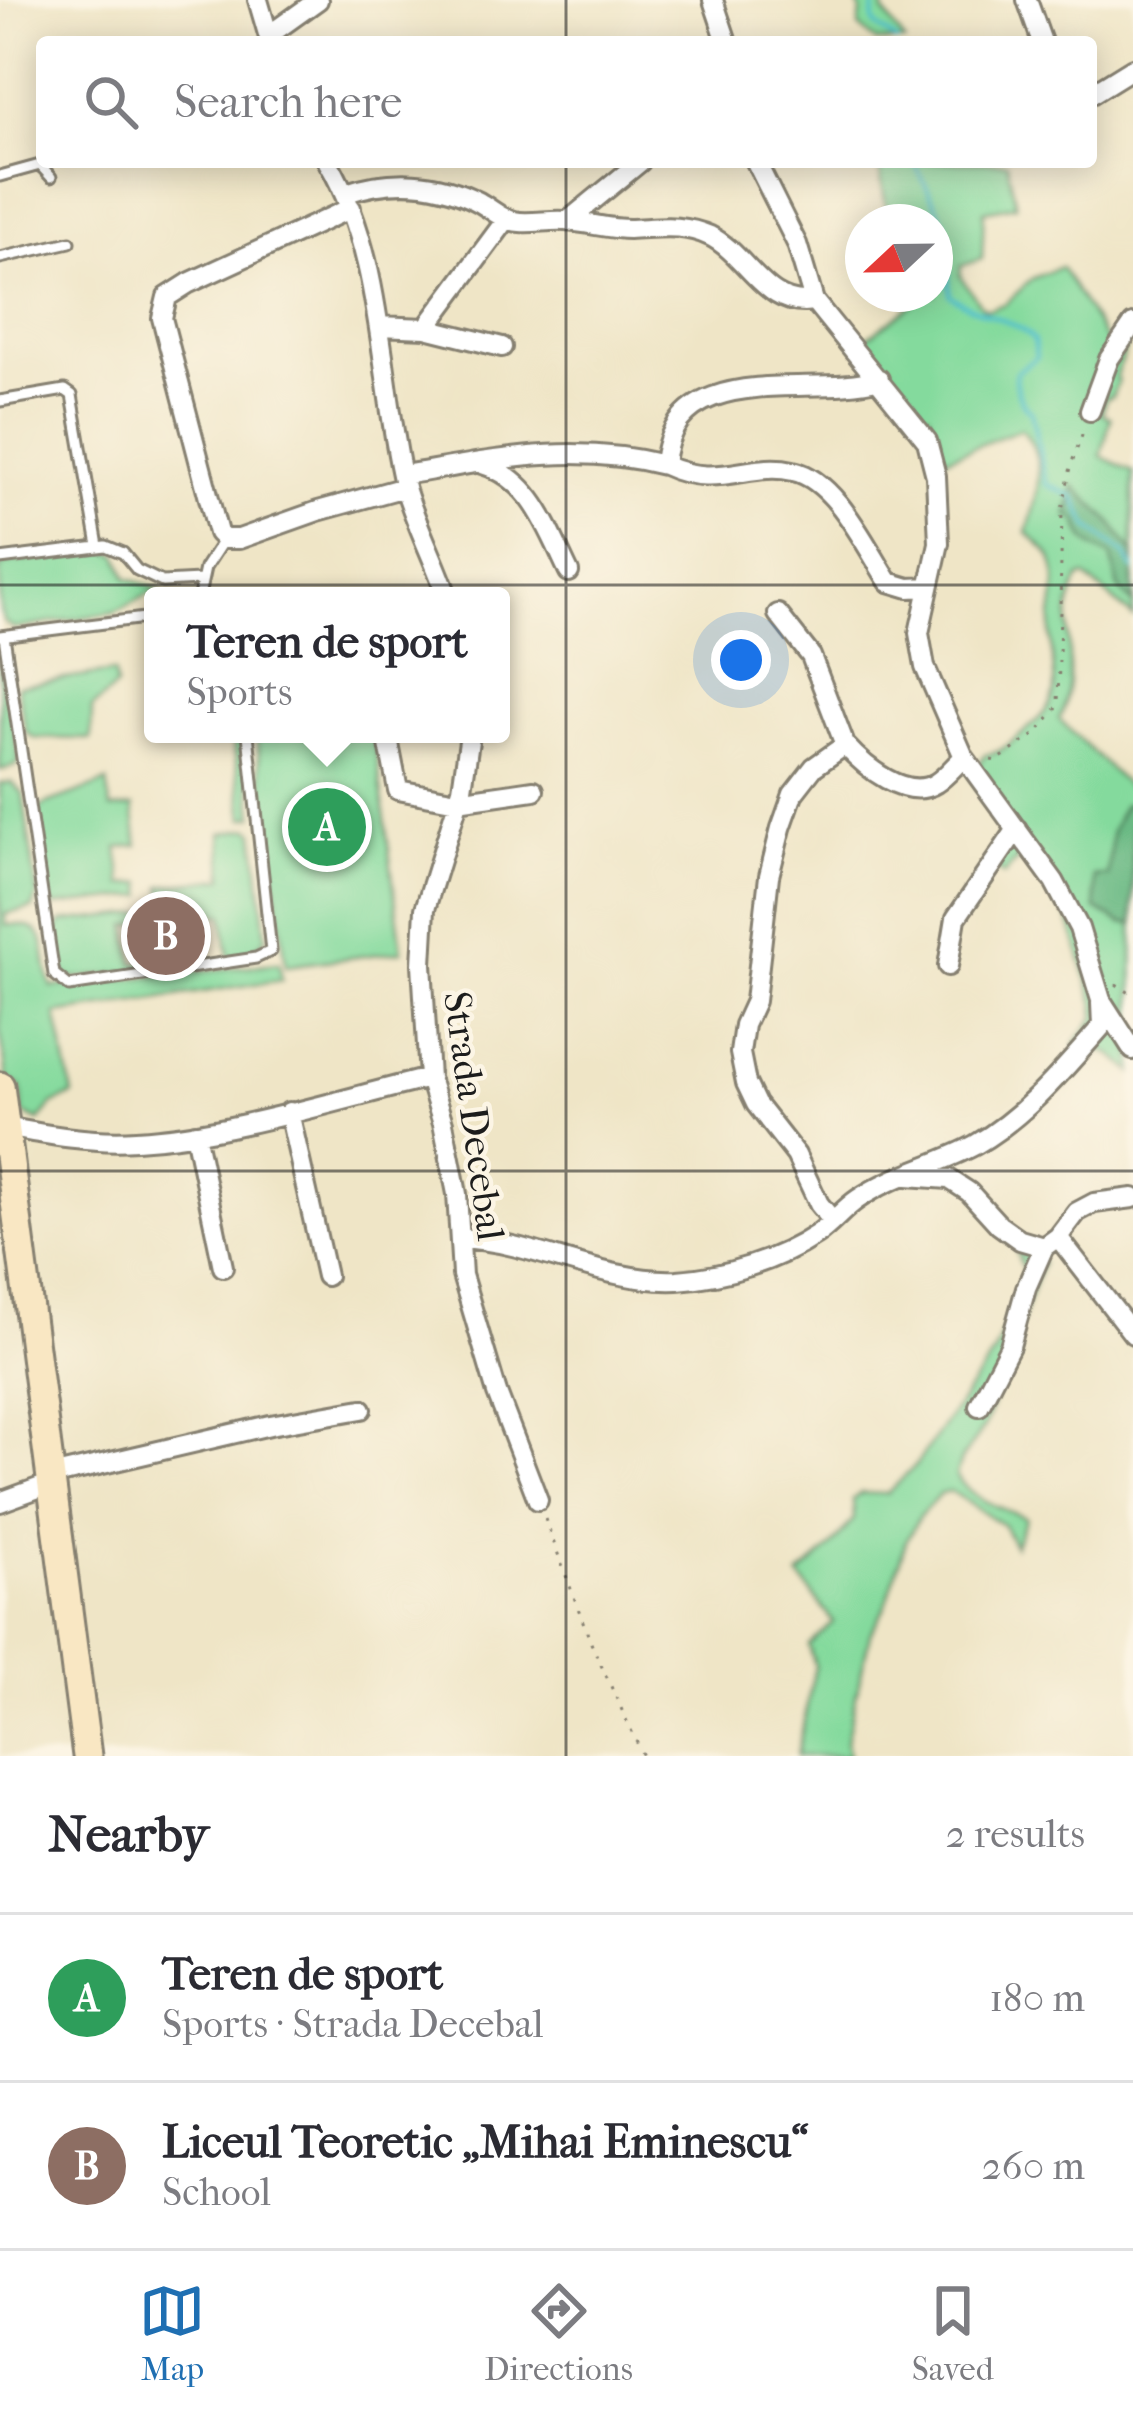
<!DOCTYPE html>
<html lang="en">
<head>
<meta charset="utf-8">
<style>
	body { margin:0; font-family:"IM FELL French Canon",serif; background:#f2f2f3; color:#2b2b33 }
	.compass { position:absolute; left:845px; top:204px; width:108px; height:108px; border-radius:50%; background:#fff; box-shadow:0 6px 30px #0003; rotate:248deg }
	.you { position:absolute; left:741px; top:660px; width:42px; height:42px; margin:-30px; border:9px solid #fff; border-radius:50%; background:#1a73e8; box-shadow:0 0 0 18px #1a73e833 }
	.badge { display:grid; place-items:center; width:78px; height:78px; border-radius:50%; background:#1f6fb2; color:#fff; font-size:39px; font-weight:700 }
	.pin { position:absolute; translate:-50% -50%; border:6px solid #fff; box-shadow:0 3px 12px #0006 }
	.popup { position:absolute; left:144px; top:587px; width:366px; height:156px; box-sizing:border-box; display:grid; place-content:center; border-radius:12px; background:#fff; filter:drop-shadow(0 3px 9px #0005); font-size:39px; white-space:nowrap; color:#7c7c81 }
	.popup b { font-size:45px; color:#2b2b33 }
	.popup::after { content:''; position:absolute; left:50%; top:100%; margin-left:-24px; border:24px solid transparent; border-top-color:#fff }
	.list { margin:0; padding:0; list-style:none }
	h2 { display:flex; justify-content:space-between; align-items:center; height:156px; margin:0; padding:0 48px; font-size:51px }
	h2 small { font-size:39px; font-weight:400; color:#7c7c81 }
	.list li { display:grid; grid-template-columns:78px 1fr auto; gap:36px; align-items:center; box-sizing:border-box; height:168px; padding:0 48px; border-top:3px solid #e1e1e2 }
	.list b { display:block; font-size:45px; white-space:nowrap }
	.list p { margin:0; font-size:39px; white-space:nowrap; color:#7c7c81 }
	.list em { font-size:39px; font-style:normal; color:#7c7c81 }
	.icon { flex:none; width:66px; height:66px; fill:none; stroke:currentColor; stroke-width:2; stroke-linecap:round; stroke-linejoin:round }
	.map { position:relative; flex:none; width:1133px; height:1756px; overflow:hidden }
	.search { position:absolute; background:#fff; box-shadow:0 6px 30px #0003; left:36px; right:36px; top:36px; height:132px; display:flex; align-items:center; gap:30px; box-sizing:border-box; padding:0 42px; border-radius:12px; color:#7c7c81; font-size:45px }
	.sheet { height:492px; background:#fff }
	nav { display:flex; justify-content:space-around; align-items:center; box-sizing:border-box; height:168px; border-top:3px solid #e1e1e2; background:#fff; font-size:33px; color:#7c7c81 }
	nav a { display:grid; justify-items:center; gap:6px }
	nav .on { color:#1f6fb2 }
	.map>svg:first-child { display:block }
	.green { fill:#84da9d; stroke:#507b5c; stroke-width:3 }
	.forest { fill:#6bba84; stroke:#446b50; stroke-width:3 }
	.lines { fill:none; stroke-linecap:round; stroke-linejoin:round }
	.stream { stroke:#53c1ca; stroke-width:4.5 }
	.service-casing { stroke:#868071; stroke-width:15 }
	.minor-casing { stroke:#868071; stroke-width:24 }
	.secondary-casing { stroke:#868071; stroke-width:33 }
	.path { stroke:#868071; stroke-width:3; stroke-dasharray:3 9; stroke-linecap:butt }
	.service { stroke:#fff; stroke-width:9 }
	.minor { stroke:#fff; stroke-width:18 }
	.secondary { stroke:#f9e7c3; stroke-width:27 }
	.grid { fill:none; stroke:#1c1c1c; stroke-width:3; stroke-opacity:0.55 }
	.labels { text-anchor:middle; stroke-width:9; stroke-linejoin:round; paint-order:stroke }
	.street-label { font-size:39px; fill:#1c1c1c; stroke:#fcf5e5 }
</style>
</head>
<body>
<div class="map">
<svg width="1133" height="1756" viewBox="0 0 1133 1756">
	<rect width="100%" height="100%" fill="#fcf5e5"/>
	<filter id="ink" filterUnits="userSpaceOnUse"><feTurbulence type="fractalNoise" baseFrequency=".00833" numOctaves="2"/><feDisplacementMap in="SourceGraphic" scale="24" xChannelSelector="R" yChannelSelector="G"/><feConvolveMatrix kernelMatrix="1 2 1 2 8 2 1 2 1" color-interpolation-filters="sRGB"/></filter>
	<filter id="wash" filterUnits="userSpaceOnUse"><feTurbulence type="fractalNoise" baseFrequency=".004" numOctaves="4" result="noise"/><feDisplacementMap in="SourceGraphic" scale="48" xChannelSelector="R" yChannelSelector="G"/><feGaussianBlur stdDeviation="2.7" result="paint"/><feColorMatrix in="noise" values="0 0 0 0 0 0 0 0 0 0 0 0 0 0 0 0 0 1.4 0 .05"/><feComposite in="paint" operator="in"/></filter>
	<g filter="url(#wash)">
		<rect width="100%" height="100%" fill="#efe5c6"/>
		<path class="green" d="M857,0H884V12L905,42H876L859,27L861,12Z
			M878,162H1007L1016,205L984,211L982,259L961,266L960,276L982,307L988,309L1005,304L1033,278L1061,267L1105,339L1126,347L1116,376L1118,382L1112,396L1106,398L1102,413L1111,418L1101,456L1133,472V617L1085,576L1080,578C1054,621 1083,674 1059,719L1128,787L1133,785V803L1123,805L1108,877H1095L1121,923L1133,924V1073C1114,1055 1110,1046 1083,1054L1074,1044L1096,1017L1095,1004L1069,919L1026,850L1004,875L989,865L1008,834L971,777L985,755C999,754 1006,746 1017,738C1069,697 1052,691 1051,633C1050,610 1062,581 1052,559C1049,551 1035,541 1027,533C1037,499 1049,458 1021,429L943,459L929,413L919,414L862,341L914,303L916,294H935L938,254L935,222L913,214L888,216Z
			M106,551L118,554L127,578L159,589L115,612L15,629L4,623L0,610V567L12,562Z
			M0,647L19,761L16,766L0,770Z
			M114,672L116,687L92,708L91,739L35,738L26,732L17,686Z
			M232,734H244L254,816L244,818Z
			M256,734H374L402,951L286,966Z
			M11,782L23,794L37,895L33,908L5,914L6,925C57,921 38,954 52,987L279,963L282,980L56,1014L73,1095L52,1105L39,1121L23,1113L21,1087L7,1078L0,1029V784Z
			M107,782L111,809L133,807L138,845L118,848L123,885L143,883L145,896L54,906L46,894L38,811L44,805Z
			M250,828L255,832L266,937L249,956L229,958L223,915H215L214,911L206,912V917L167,921L162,886L224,878L222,833Z
			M147,913L149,924L128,926L134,963L166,960L167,967L71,979L57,967L53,935L62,922Z
			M1016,1250L1042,1263L984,1427L961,1460L956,1475C968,1498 1003,1509 1026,1518L1014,1546L1003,1525L950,1491L941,1493L919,1517L906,1541L885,1608L870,1634L846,1741L848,1756H797L815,1666L809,1645L833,1622L799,1576L829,1549L854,1519L853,1499L861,1493L887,1494L915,1466L994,1354L1025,1275Z"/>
		<path class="forest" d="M1074,486L1112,523L1133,553V604L1119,588L1111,555C1093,549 1081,541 1078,521L1068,516Z
			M1133,803V924L1121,923L1096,909L1094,877L1108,876L1112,831L1123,805Z"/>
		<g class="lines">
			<path class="stream" d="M875,0C870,33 876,22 897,42
				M914,162L945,223L950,295C976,315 1015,318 1034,340L1036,358L1016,372C1013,384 1020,404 1031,411L1046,484L1074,497L1089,527L1125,554L1133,569"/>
		</g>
	</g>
	<g filter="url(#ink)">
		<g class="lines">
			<defs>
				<path id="service" d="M0,176L40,165L51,177
					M0,258L70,242
					M0,401L65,390L72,395L98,546
					M0,559L106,546L123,553L137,570L162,582L200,580
					M199,596L205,568L224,539
					M0,636L153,617
					M4,636L54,974L69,986L256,958L271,951L248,734"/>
				<path id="minor" d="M258,0L270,41
					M713,0L727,42
					M1027,0L1042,42
					M269,35L318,0
					M1091,94L1133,68
					M328,162C384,257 379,378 404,484C413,518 435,561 447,596
					M756,162L797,244L814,301
					M346,193C391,178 437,180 479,202C493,210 503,221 520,222C535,223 550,220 565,221C587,222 608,229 629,229C658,228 682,223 710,236C748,255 766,310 814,301L927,441L936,476L939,543L919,633L925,667L964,757L1054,881L1079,928L1101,1000L1133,1050
					M351,208L189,283L167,297L162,318L218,533L224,539H239L318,511L405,487
					M568,221L640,162
					M379,326L426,328L502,347
					M426,328L506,220
					M879,379C810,399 673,356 664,465C717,490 750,461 793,471C836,480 867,549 889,582L909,588L928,587
					M1090,411L1109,359L1133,324
					M482,464C532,479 548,529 569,572
					M403,475C495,460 571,442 664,465
					M778,614L811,656L845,745L814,767L793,794L781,828L769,876L755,1001L744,1025L740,1053L746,1083L756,1104L796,1155L819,1204L832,1220
					M387,734L398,790L457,801L534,790
					M470,734L462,789L425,909L422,964L429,1078L443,1123L457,1194L462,1275L497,1393L538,1500
					M845,745C864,766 906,802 936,783C946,777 955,765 964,757
					M948,966L956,918L1017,829
					M289,1112L326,1276
					M5,1127C47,1135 93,1143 136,1140C229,1135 337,1100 429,1078
					M195,1133L223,1267
					M907,1176L949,1179L969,1192L999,1225L1020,1240L1044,1247
					M1058,1237L1133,1334
					M461,1238C535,1242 603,1283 677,1280C724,1277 777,1261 816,1235C831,1225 843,1209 858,1199C895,1174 938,1165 975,1145C1026,1116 1064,1069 1102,1026L1101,1003
					M979,1406L1010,1346L1026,1288L1044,1247L1058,1237L1077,1212L1094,1203L1133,1198
					M51,1476L270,1425L362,1409
					M0,1502L52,1483"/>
				<path id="secondary" d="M0,1086L87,1756"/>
			</defs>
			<use href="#service" class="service-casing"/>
			<use href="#minor" class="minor-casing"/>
			<use href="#secondary" class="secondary-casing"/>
			<path class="path" d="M991,760L996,761L1036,734L1058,706L1062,510L1072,462L1084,430
				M1116,984L1133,995
				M545,1519L591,1643L643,1756"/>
			<use href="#service" class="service"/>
			<use href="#minor" class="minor"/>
			<use href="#secondary" class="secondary"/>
		</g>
	</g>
	<path class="grid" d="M566,0V42M566,162V1756M0,585H1133M0,1171H1133"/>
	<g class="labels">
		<g class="street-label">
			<text transform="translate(475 1116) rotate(82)" y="14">Strada Decebal</text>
		</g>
	</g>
</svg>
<svg class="compass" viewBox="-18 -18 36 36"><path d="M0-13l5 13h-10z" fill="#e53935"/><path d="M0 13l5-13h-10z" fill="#7c7c81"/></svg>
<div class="you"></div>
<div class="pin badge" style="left:327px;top:827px;background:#2e9e5b">A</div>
<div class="popup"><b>Teren de sport</b>Sports</div>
<div class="pin badge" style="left:166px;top:936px;background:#8d6e63">B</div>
<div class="search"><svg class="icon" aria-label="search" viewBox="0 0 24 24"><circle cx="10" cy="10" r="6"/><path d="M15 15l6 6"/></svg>Search here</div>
</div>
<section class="sheet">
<h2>Nearby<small>2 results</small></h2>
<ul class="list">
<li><span class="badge" style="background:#2e9e5b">A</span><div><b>Teren de sport</b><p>Sports · Strada Decebal</p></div><em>180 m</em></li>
<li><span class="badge" style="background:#8d6e63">B</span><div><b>Liceul Teoretic „Mihai Eminescu“</b><p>School</p></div><em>260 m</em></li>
</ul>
</section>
<nav>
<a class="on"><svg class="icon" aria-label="map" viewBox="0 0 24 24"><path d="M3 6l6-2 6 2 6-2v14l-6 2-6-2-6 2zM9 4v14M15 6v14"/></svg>Map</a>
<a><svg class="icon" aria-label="directions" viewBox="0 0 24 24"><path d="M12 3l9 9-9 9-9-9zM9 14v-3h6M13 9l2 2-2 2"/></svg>Directions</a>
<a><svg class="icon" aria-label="saved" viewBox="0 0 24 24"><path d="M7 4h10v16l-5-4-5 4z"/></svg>Saved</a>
</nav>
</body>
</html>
